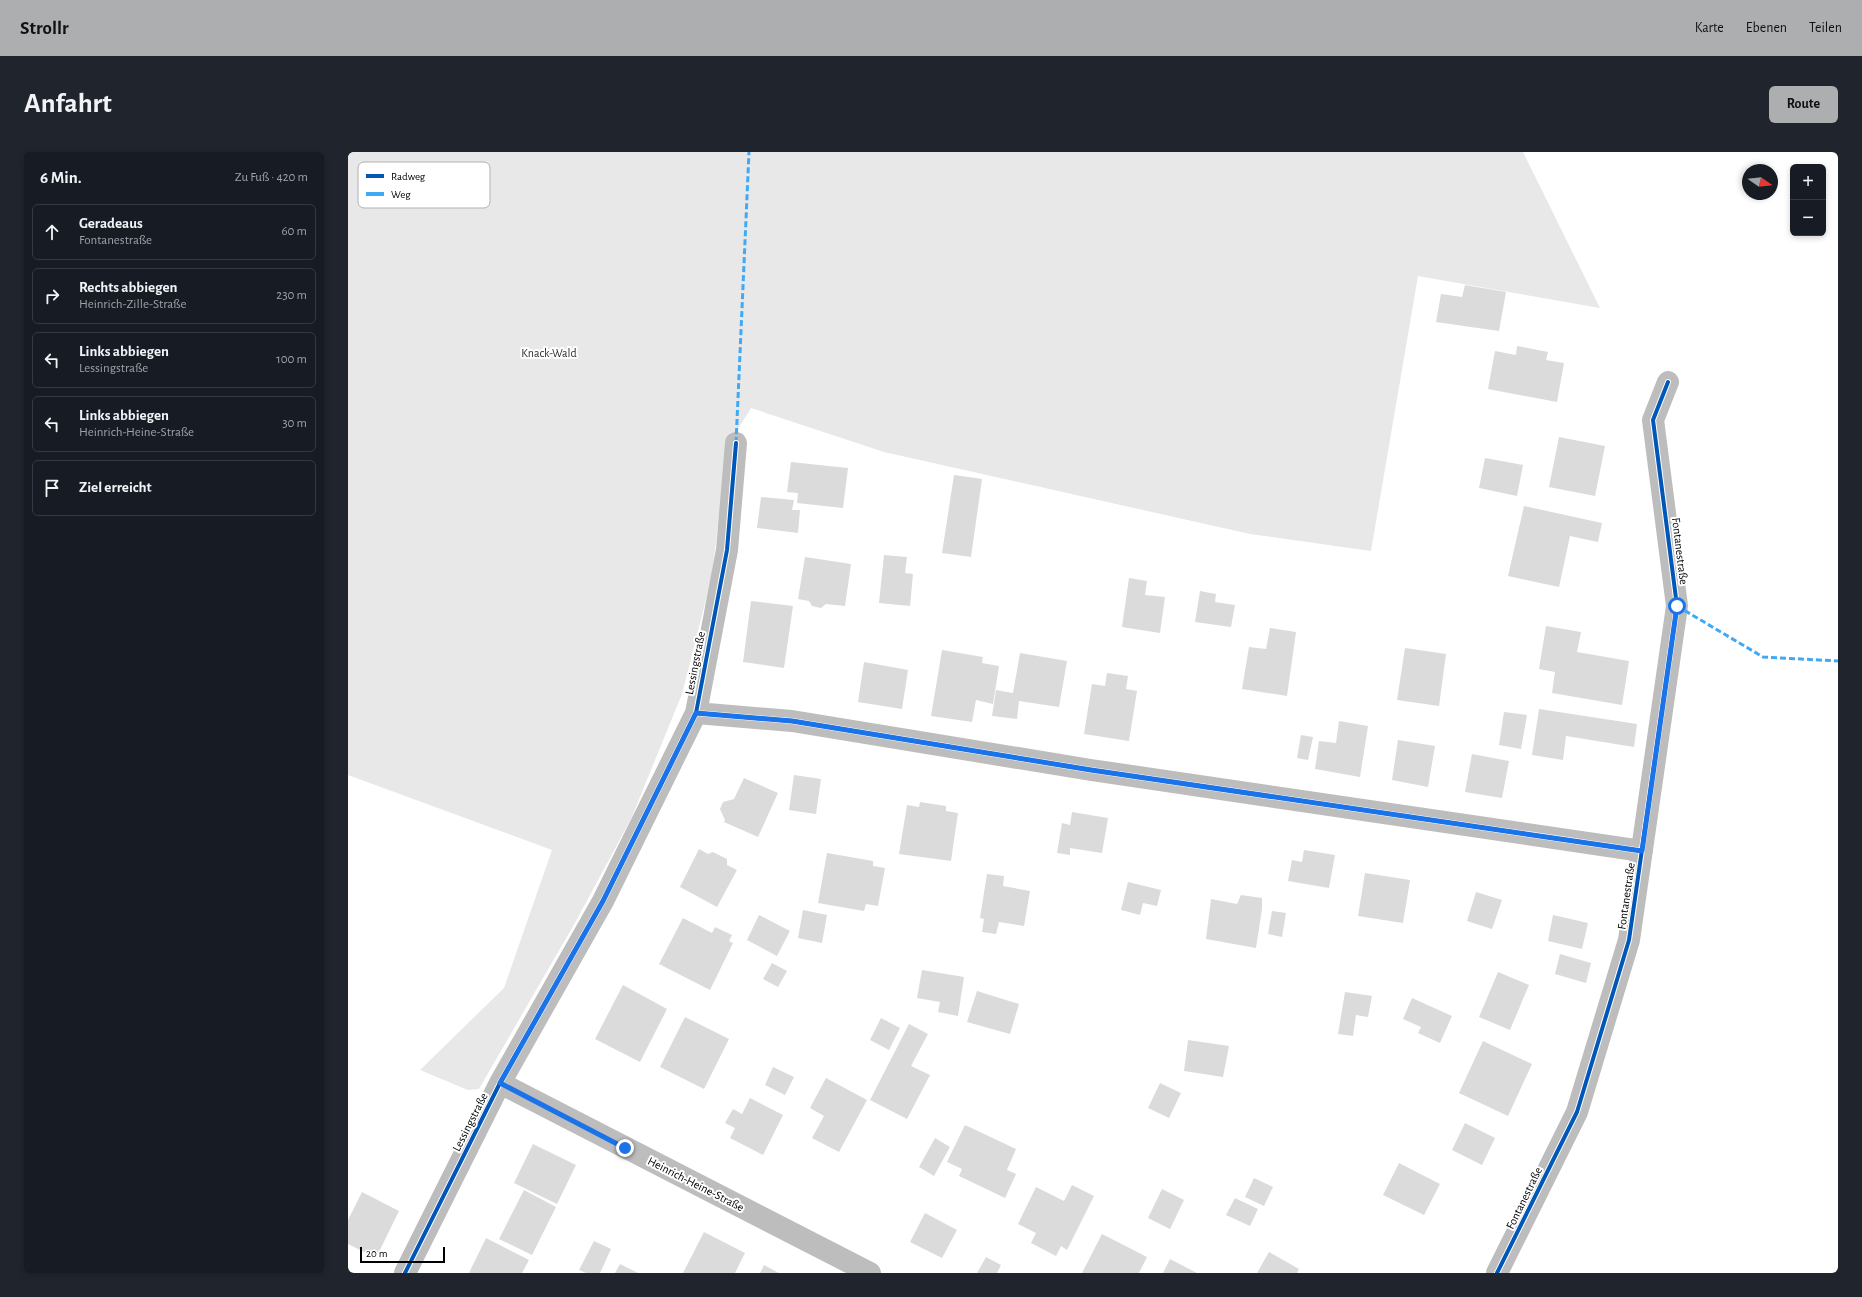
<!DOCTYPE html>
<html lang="de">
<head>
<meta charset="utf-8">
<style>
	body { margin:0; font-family:"Alegreya Sans",sans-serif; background:#20242c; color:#f1f3f6 }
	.controls { position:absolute; right:12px; top:12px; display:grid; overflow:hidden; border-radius:6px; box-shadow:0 2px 6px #0003 }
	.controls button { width:36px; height:36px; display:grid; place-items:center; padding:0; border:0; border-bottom:1px solid #363941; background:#171b24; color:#f1f3f6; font:20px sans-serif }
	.compass { position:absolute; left:1394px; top:12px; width:36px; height:36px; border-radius:50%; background:#171b24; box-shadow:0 2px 6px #0003; rotate:104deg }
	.scale { position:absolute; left:12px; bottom:10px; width:85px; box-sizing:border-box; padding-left:4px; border:2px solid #000; border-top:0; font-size:11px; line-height:14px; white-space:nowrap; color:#000; -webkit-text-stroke:3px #fff; paint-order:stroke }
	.stop { position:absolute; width:12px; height:12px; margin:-9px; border:3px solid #1a73e8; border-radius:50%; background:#fff }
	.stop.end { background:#1a73e8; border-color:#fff; box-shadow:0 1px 4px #0008 }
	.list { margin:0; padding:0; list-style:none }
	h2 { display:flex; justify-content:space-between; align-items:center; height:52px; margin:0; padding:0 16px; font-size:17px }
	h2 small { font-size:13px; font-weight:400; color:#9ea1a6 }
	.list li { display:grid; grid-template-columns:26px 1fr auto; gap:12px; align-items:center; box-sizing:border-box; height:56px; margin:0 8px 8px; padding:0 8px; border:1px solid #363941; border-radius:6px }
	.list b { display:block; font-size:15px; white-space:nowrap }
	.list p { margin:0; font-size:13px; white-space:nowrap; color:#9ea1a6 }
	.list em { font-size:13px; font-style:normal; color:#9ea1a6 }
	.icon { flex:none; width:22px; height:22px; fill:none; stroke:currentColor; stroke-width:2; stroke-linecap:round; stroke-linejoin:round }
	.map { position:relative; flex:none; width:1490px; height:1121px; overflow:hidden; border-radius:6px }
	header { display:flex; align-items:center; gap:24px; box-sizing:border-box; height:56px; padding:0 20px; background:#adaeaf; color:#111 }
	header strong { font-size:19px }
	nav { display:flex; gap:22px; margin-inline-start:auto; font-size:14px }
	.intro { display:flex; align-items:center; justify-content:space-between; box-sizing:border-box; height:96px; padding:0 24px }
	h1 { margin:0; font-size:28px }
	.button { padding:10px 18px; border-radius:6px; background:#adaeaf; color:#111; font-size:14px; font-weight:700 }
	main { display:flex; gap:24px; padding:0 24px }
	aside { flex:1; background:#171b24; border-radius:6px; box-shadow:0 2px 6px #0003 }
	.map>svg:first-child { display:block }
	.green { fill:#e8e8e8 }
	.building { fill:#dbdbdb }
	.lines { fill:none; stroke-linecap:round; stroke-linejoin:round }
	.street { stroke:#bdbdbd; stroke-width:22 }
	.quiet { stroke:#3fa9f5; stroke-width:3; stroke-dasharray:6 3; stroke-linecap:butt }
	.cycleway-casing { stroke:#fff; stroke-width:6 }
	.cycleway { stroke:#0057b8; stroke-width:4 }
	.route { stroke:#1a73e8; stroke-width:5 }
	.labels { text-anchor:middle; stroke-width:4; stroke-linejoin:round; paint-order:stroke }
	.park-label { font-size:12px; fill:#2c2c2c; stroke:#fff }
	.street-label { font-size:12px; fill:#000; stroke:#fff }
	.key { fill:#fff; stroke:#b2b2b2; stroke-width:1 }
	.key-label { font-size:11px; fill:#000 }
</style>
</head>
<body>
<header>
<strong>Strollr</strong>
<nav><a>Karte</a><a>Ebenen</a><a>Teilen</a></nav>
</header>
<div class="intro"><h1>Anfahrt</h1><a class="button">Route</a></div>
<main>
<aside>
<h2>6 Min.<small>Zu Fuß · 420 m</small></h2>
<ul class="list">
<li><svg class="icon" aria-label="ahead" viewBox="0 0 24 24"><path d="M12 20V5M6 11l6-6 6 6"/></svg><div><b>Geradeaus</b><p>Fontanestraße</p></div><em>60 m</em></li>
<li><svg class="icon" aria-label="right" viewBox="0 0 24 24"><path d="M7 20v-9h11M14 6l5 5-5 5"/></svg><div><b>Rechts abbiegen</b><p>Heinrich-Zille-Straße</p></div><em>230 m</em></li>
<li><svg class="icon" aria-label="left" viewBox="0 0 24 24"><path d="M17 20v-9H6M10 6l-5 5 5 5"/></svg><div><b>Links abbiegen</b><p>Lessingstraße</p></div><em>100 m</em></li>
<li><svg class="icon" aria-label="left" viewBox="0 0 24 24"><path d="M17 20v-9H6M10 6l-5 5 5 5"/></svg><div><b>Links abbiegen</b><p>Heinrich-Heine-Straße</p></div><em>30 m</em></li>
<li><svg class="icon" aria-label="arrive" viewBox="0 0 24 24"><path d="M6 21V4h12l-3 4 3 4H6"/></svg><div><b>Ziel erreicht</b></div></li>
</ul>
</aside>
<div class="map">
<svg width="1490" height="1121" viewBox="0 0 1490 1121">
	<rect width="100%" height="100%" fill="#fff"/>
	<path class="green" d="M0,0H1175L1252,156L1070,124L1023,399L902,382L536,300L403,256L379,295L364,424L334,542L283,667L228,769L131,937L120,938L72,918L156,836L204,698L0,623Z"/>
	<path class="building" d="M1117,133L1158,140L1151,179L1088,170L1093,142L1114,145Z
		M1169,194L1200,200L1198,208L1216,211L1209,250L1140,237L1147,199L1168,203Z
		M1211,285L1257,294L1247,344L1201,335Z
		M1137,306L1175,313L1169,344L1131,336Z
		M443,310L500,316L495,356L449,351L450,341L439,340Z
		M606,323L634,327L623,405L594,401Z
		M413,345L446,348L444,358H452L450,381L409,376Z
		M1176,354L1254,371L1250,390L1222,384L1211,435L1160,424Z
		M536,403L559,405L557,421L565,422L562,454L531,451Z
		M457,405L503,412L497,454L478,452L473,456L464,454L461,449L450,447Z
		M781,426L799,429L797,443L817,445L812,481L774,475Z
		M852,439L868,442L867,450L887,453L883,475L847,470Z
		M403,449L445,454L436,516L395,510Z
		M1198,474L1233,480L1229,500L1281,509L1274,553L1204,541L1207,520L1191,517Z
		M922,476L948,480L939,544L894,537L901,495L918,497Z
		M1057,496L1098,502L1091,554L1049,548Z
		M594,498L635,505L634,511L651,514L645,552L628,548L624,570L583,564Z
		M672,501L719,509L711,555L671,549L669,567L644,564L648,538L665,541Z
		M516,510L560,518L554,557L510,550Z
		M759,521L780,524L778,537L789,539L781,589L736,582L744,532L757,534Z
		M1191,557L1289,572L1286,595L1218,584L1215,608L1184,603Z
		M1156,560L1179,563L1173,597L1151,593Z
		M991,569L1020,574L1012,625L967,617L971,589L988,591Z
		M953,583L965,585L960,608L949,606Z
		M1050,588L1087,594L1080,635L1044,628Z
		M1124,602L1161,609L1154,646L1117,640Z
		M446,623L473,627L468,662L441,658Z
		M396,626L430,641L410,685L376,670L377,668L372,657L375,650L386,647Z
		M572,650L598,654V659L610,661L603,709L551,702L559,653L571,655Z
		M724,660L760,666L754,701L722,696V703L709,701L714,671L722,673Z
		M351,697L360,702L365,700L379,707V713L389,718L369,755L332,735Z
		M956,698L987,703L981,736L940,729L944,708L954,710Z
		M479,701L525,709V714L537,716L530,754L518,752L516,759L470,751Z
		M1017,721L1062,728L1055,771L1010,764Z
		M639,722L656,724L655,734L682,739L676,774L651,770L648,782L634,780L636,767L632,766Z
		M780,730L813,738L809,754L795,751L792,763L773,758Z
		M1128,740L1154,748L1144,777L1119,769Z
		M893,743L914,746V757L908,796L858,787L863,747L889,752Z
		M455,758L479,763L474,791L450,786Z
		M924,759L938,761L934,785L920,782Z
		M411,763L442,779L429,804L399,788Z
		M1205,763L1240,771L1234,797L1200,789Z
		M335,766L364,781L367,775L384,783L381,789L385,791L362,838L311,812Z
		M1212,802L1243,811L1238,831L1207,822Z
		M424,811L439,819L430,835L415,827Z
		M574,818L616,825L610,864L590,860L592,850L569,846Z
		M1150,820L1181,833L1162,878L1131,865Z
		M275,833L319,857L292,910L247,887Z
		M629,839L671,852L662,882L619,870Z
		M997,840L1024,844L1020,865L1008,863L1005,884L990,882Z
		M1064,846L1104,864L1092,891L1070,881L1073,875L1055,867Z
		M337,865L381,887L356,937L312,915Z
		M533,866L552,876L541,898L522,888Z
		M561,872L580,882L563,914L582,923L559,967L522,948Z
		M840,888L881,894L875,925L836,919Z
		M1135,889L1184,912L1160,964L1111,941Z
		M425,915L446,925L437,943L417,933Z
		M478,926L519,948L491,1000L464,986L476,964L462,956Z
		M812,931L833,941L821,966L800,956Z
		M402,946L435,963L415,1003L382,986L387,976L377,971L385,957L394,962Z
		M1117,971L1147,986L1134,1013L1104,998Z
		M617,973L668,997L659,1018L668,1022L657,1046L611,1024L614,1017L599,1010Z
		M587,986L602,995L586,1024L571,1015Z
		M185,992L228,1013L209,1052L166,1031Z
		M1051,1011L1092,1032L1076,1063L1035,1043Z
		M906,1026L925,1035L916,1054L897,1045Z
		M724,1033L746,1044L719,1098L713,1094L708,1104L683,1091L688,1081L670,1072L688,1035L716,1049Z
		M814,1037L836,1048L822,1077L800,1066Z
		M176,1038L208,1055L184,1103L151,1087Z
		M14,1040L51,1059L28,1106L0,1092V1068Z
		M887,1046L910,1057L902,1074L878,1063Z
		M577,1061L609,1078L594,1106L562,1090Z
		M356,1080L397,1101L387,1121H335Z
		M754,1082L799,1105L791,1121H734Z
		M138,1086L181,1108L174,1121H121Z
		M246,1089L263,1097L252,1121H238L231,1118Z
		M921,1100L951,1117L949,1121H909Z
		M638,1105L653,1113L649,1121H629Z
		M822,1107L849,1121H815Z
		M272,1112L290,1121H267Z
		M416,1113L431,1121H412Z"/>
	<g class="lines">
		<path class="street" d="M348,561L444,569L743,618L1294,699
			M152,931L522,1121
			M57,1121L152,931L255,749L348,561L379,398L388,291
			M1149,1121L1229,960L1281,788L1329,454L1305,268L1320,230"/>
		<path class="quiet" d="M388,291L401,0
			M1329,454L1415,505L1490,509"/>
		<defs>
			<path id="cycleway" d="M348,561L444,569L743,618L1294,699
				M57,1121L152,931L255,749L348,561L379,398L388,291
				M1149,1121L1229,960L1281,788L1329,454L1305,268L1320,230"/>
		</defs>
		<use href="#cycleway" class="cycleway-casing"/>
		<use href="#cycleway" class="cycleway"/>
	</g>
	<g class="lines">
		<path class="route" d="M277,996L152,931L255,749L348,561L444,569L743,618L1294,699L1329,454"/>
	</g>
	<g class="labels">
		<g class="park-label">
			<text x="201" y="205">Knack-Wald</text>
		</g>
		<g class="street-label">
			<text transform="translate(1332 399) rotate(83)" y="4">Fontanestraße</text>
			<text transform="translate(347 511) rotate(-79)" y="4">Lessingstraße</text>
			<text transform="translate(1278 744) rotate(-82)" y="4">Fontanestraße</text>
			<text transform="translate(122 970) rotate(-63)" y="4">Lessingstraße</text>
			<text transform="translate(348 1032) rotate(27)" y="4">Heinrich-Heine-Straße</text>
			<text transform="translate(1176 1046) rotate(-64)" y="4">Fontanestraße</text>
		</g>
	</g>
	<rect x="10" y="10" width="132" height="46" rx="6" class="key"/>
	<rect x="18" y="22" width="18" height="4" fill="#0057b8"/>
	<rect x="18" y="40" width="18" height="4" fill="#3fa9f5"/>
	<g class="key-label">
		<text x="43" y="28">Radweg</text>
		<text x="43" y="46">Weg</text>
	</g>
</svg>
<div class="controls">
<button>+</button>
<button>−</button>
</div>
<svg class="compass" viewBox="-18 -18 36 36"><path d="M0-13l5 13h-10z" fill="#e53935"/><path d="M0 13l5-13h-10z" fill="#9ea1a6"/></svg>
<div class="scale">20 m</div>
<div class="stop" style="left:1329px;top:454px"></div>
<div class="stop end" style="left:277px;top:996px"></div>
</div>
</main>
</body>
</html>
